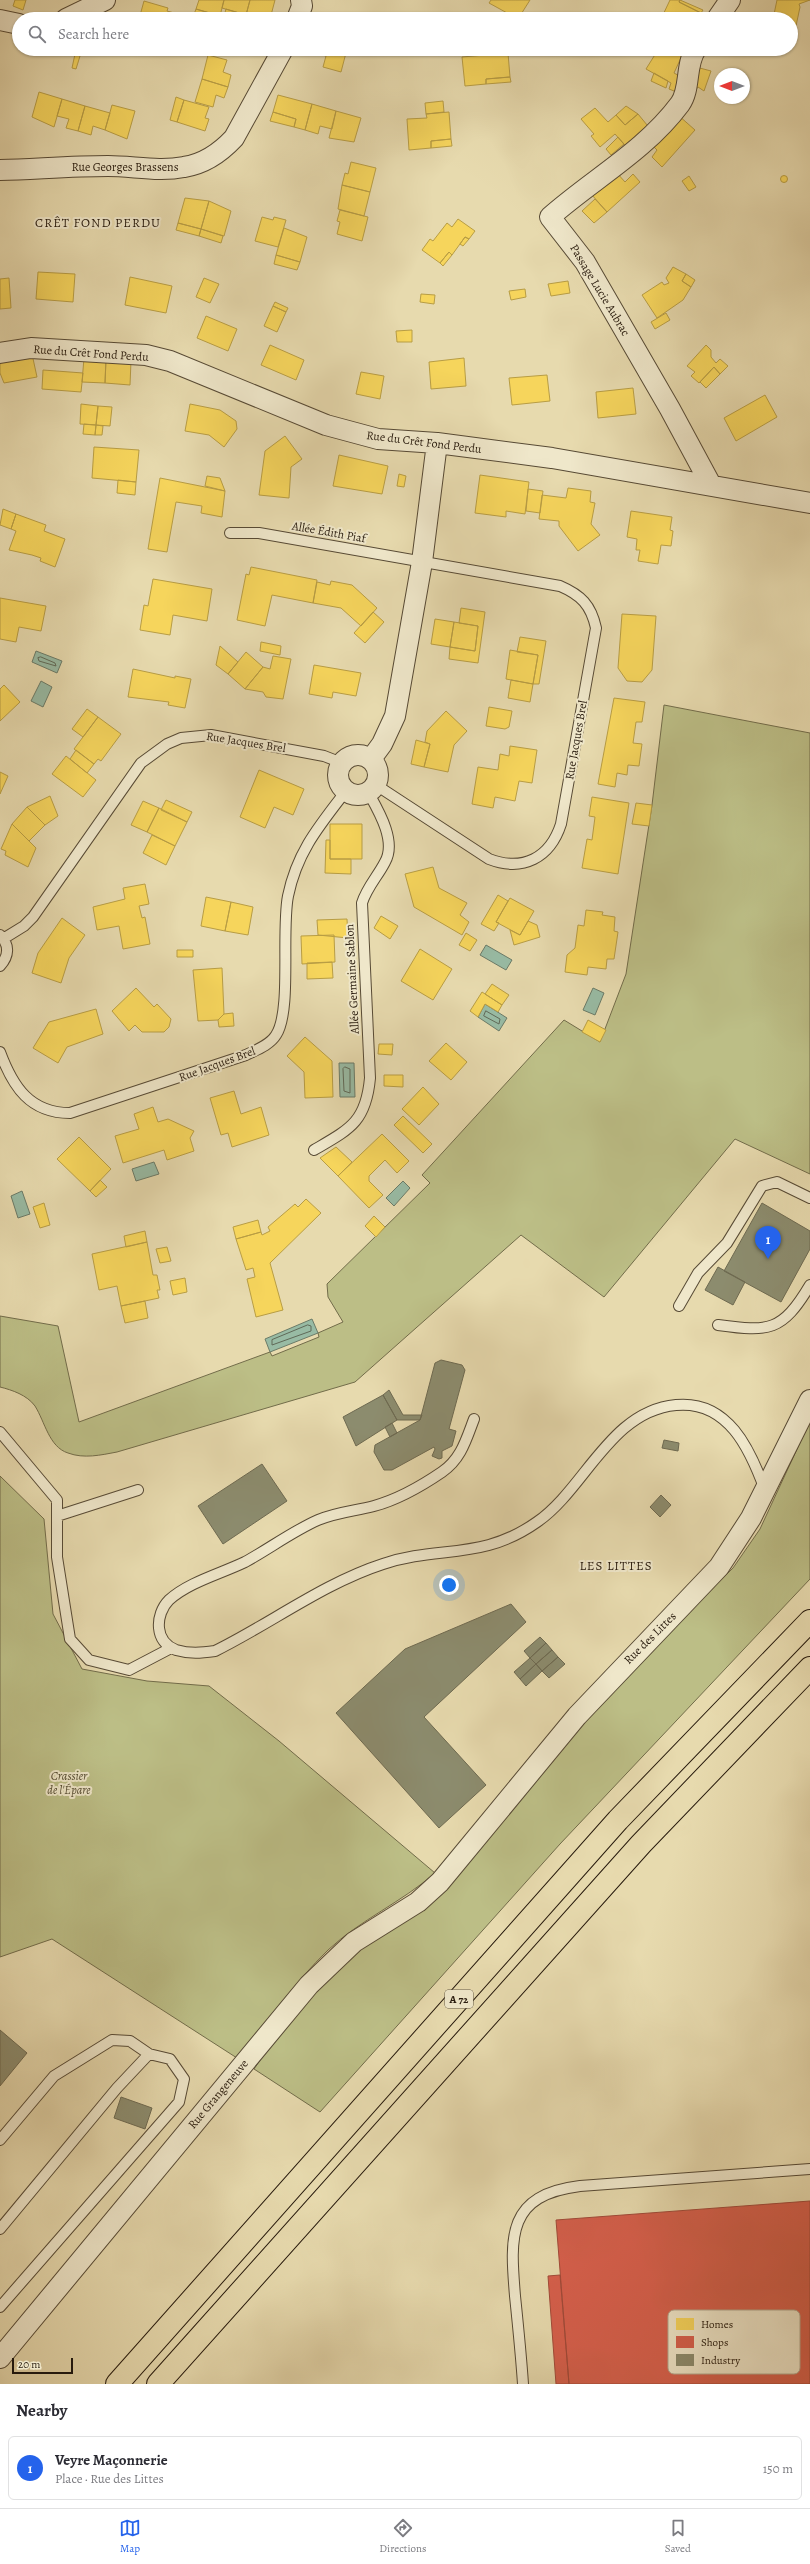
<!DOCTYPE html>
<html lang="en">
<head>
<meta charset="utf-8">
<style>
	body { margin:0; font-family:Alegreya,serif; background:#f2f2f3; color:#2b2b33 }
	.compass { position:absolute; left:714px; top:68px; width:36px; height:36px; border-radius:50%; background:#fff; box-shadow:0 1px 3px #0004; rotate:270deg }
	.scale { position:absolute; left:12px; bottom:10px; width:61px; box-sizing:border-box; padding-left:4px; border:2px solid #271a0d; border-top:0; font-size:11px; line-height:14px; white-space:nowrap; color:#271a0d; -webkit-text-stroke:3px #efe7ca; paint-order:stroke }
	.you { position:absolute; left:449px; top:1585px; width:14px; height:14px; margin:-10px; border:3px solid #fff; border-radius:50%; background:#1a73e8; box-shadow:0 0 0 6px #1a73e833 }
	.badge { display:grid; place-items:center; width:26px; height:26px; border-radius:50%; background:#2563eb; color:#fff; font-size:13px; font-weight:700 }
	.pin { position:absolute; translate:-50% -33px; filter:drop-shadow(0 1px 2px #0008) }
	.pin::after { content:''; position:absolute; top:21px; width:14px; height:12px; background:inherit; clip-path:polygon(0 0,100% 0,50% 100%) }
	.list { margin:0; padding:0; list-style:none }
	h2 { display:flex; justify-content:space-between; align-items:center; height:52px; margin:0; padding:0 16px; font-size:17px }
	h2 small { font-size:13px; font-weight:400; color:#7c7c81 }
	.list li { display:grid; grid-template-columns:26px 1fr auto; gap:12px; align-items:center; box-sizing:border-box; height:64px; margin:0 8px 8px; padding:0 8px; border:1px solid #e1e1e2; border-radius:6px }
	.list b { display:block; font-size:15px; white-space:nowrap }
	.list p { margin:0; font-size:13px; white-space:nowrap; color:#7c7c81 }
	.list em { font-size:13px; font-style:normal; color:#7c7c81 }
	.icon { flex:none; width:22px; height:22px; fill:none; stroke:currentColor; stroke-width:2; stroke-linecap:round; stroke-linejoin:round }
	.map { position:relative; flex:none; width:810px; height:2384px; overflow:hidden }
	.search { position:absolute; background:#fff; box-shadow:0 1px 3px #0004; left:12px; right:12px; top:12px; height:44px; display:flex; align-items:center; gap:10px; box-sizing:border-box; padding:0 14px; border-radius:22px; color:#7c7c81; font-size:15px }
	.sheet { height:124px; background:#fff }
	nav { display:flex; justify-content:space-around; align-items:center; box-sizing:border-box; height:56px; border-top:1px solid #e1e1e2; background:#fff; font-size:11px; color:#7c7c81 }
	nav a { display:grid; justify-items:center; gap:2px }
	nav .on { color:#2563eb }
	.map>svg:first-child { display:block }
	.green { fill:#bcbe86; stroke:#726c4a }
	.water { fill:#98bba4; stroke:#6b7b68 }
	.homes { fill:#f6d55c; stroke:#b89d44 }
	.shops { fill:#d6604d; stroke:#a24b3a }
	.industry { fill:#8c8c6e; stroke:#6e6a51 }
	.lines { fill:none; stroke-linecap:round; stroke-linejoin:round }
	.shore { stroke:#606a58; stroke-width:1 }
	.service-casing { stroke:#574a35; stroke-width:12 }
	.minor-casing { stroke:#574a35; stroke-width:22 }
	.motorway-casing { stroke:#271a0d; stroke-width:24 }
	.service { stroke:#efe7ca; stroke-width:10 }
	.minor { stroke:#efe7ca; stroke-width:20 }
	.motorway { stroke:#e7daae; stroke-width:22 }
	.labels { text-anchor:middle; stroke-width:4; stroke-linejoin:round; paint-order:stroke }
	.shield { fill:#efe7ca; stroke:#635846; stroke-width:1 }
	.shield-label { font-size:11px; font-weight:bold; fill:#271a0d }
	.street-label { font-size:12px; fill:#271a0d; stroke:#efe7ca }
	.park-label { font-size:12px; font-style:italic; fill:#544b31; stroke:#efe7ca }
	.neighbourhood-label { font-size:13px; letter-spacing:1px; fill:#271a0d; stroke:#efe7ca }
	.key { fill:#efe7ca; stroke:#b3aa91; stroke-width:1 }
	.key-label { font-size:11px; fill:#271a0d }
</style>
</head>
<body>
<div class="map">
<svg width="810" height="2384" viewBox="0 0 810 2384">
	<rect width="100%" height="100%" fill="#e7daae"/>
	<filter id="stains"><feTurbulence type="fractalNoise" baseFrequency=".005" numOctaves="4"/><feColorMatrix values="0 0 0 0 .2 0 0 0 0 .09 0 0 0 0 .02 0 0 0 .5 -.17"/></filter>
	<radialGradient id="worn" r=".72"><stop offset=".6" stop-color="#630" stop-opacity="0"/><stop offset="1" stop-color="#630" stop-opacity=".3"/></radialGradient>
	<path class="green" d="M664,705L810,733V1174L735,1139L604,1297L521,1235L355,1382L117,1452C101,1455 84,1459 68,1453C49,1447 45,1422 35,1406C27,1395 12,1390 0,1387V1316L58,1326L79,1422L270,1352L272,1356L319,1337L318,1333L343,1322L328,1297L327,1284L430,1183L422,1175L564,1020L600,1042L626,974L652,805Z
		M810,1421V1579L560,1844L320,2112L254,2069L278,2034L315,1990L368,1941L418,1913L439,1897L526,1790L619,1682L733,1568L760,1529Z
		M0,1476L44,1519L53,1614L82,1669L147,1681L209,1686L279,1741L435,1873C402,1902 360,1920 328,1950C295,1982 267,2022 237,2058L52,1939L0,1957Z"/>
	<path class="water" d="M36,651L62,661L57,673L32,662Z
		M41,681L52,687L43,707L31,701Z
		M486,945L512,960L506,970L480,955Z
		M593,988L604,993L595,1015L583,1010Z
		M485,1004L507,1018L499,1031L478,1017Z
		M339,1063H354L355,1097H340Z
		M154,1162L159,1174L136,1181L132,1169Z
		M403,1181L410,1188L394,1206L386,1198Z
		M22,1191L30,1214L18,1218L11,1196Z
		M312,1319L318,1333L270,1352L265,1339Z"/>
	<path class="homes" d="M15,0H26L23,10L13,6Z
		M199,0H224L220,16L196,9Z
		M224,0H250L246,15L222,8Z
		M250,0H275L270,19L246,15Z
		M491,0H530L518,19L489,3Z
		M670,0H680L679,2L701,13L699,19H661Z
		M680,0L703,10L701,13L679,2Z
		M777,0H810L799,4L800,7L796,26L792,25L791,31V19H773Z
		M144,1L168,8L167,11L178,14L177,19H139Z
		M196,9L220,16L219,19L193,17Z
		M226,9L246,15L245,19L224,16Z
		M319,49H347L341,72L323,67L326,56L318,54Z
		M649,49H685L674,73L685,79L679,93L669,89L671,83L646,69L656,53Z
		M508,53L510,77L486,79V84L465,86L462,57Z
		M75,54L80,56L76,69L72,68Z
		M208,55L227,60L223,72L231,75L228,87L202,79Z
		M696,67L711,71L704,91L698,87L695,91Z
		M654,73L668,81L666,88L651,81Z
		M510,77L511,82L486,84V79Z
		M202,79L228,87L224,98L216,95L213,107L195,102Z
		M39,92L62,99L54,127L32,117Z
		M278,95L312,104L305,130L294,127L296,119L273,112Z
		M176,97L184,100L177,122L170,120Z
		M62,99L85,106L78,131L66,128L69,119L57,116Z
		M184,100L209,107L205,118L209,119L205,131L177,122Z
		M443,101L444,112L426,114L425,103Z
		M312,104L336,111L332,129L320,126L318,134L305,130Z
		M112,105L135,111L127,139L105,130Z
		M85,106L110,113L105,130L93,126L91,135L78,131Z
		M626,106L638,114L625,125L616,115Z
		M595,108L608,122L616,115L625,125L638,114L652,131L629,150L615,134L600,147L591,136L594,134L581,119Z
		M336,111L361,118L354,142L329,138Z
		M273,112L296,119L294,127L270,121Z
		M449,112L451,139L431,141V148L409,150L407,119L427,118L426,114Z
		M678,115L695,130L662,167L652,157L657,150L652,145Z
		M618,137L624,144L611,155L606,149Z
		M451,139L452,146L431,148V141Z
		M351,162L376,168L370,192L342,185L345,173L348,174Z
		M617,173L625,182L633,174L640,182L607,212L592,195Z
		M780.5 179a3.5 3.5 0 1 1 7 0a3.5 3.5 0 1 1-7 0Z
		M689,176L696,187L689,191L682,181Z
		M342,185L370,192L364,216L338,209Z
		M185,198L209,201L201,229L178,223Z
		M595,199L607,212L594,223L582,211Z
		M209,201L231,211L224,236L201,229Z
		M340,210L368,217L362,241L337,234L340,222L337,221Z
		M262,217L273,220L274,217L286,220L278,247L255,241Z
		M458,219L475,231L469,239L465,237L452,255L449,252L440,263L422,250L430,239L433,241L447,223L452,227Z
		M178,223L201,229L199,236L176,230Z
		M284,228L307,237L300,262L276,255Z
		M201,229L223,236L221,243L199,236Z
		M465,237L469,239L463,246L460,244Z
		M449,252L452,255L443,266L440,263Z
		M276,255L300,262L297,270L274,264Z
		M673,267L686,274L682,281L691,287L683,300L657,318L642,295L662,282L664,285L669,283L666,278Z
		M38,272L75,274L73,302L36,299Z
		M686,274L695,280L691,287L682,281Z
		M130,277L172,286L166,313L125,305Z
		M9,278L11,308L0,309V279Z
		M204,278L219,284L210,303L196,297Z
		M568,281L570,293L551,296L548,284Z
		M525,289L526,297L511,300L509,291Z
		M421,294L435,295L434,304L420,302Z
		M275,302L288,308L286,312L273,306Z
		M273,306L286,312L277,332L264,326Z
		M666,313L670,320L655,329L651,322Z
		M206,316L237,329L228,351L197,338Z
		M412,330V342H397L396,331Z
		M270,345L304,360L296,380L261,365Z
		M706,345L711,350V357L716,363L720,359L728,366L720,374L714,367L699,383L691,376L695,372L687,366Z
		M32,354L37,377L4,383L0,373V361Z
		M84,358L106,359L105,383L82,382Z
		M464,358L466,386L431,389L429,362Z
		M106,359L131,361L130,385L105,383Z
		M714,367L720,374L706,388L700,382Z
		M43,370L83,373L81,392L42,389Z
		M361,372L384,376L380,399L356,394Z
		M547,375L550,401L512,405L509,378Z
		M633,388L636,414L598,418L596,392Z
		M765,395L777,417L736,441L724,418Z
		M81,404L98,406L96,425L80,424Z
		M190,404L220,410L236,421L237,429L224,447L209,435L185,431Z
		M98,406L112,407L110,426L96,425Z
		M84,424L96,425L95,435L83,434Z
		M96,425L103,426L102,435H95Z
		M285,436L302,459L291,467L289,498L259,495L265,451Z
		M94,447L139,450L136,482L92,478Z
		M339,455L388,466L382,494L333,486Z
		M399,474L406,476L404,487L397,486Z
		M480,475L529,482L525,514L506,511V517L475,513Z
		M207,476L220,478L225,491L205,486Z
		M160,478L225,491L222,517L201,513L202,506L176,502L167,552L148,549Z
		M118,480L136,482L135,495L117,493Z
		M568,488L591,491L590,502L595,503L591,524L600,535L578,551L559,526V521L539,519L542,495L566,498Z
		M528,489L543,491L540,513L526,511Z
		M3,509L16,514L11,529L0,525Z
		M631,511L672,517L670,530L673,531L671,546L661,545L658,564L638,561L640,550H636L637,539L627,537Z
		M16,514L46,525L44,531L65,539L55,567L40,561L41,558L32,555L9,550L16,531L11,529Z
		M251,567L317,580L313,603L272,595L265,626L237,620L246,574L249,575Z
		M153,579L212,589L207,621L173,615L170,635L140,630L144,605L148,606Z
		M331,581L352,585L377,608L361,626L341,608L313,603L317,582L330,585Z
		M0,598L46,606L41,631L19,627L16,642L0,639Z
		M461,608L485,612L478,663L449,659L450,647L475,651L478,626L459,623Z
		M373,612L384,622L365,643L354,633Z
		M622,614L656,616L652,670L642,682L627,681L618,668Z
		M435,619L454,622L450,647L431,644Z
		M454,622L478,626L475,651L450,647Z
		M520,637L546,641L539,684H533L538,655L517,652Z
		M261,642L281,646L280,655L260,651Z
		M220,646L238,662L228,674L216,665Z
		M510,650L538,655L533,684L506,679Z
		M246,652L263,667L245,689L228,674Z
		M273,656L291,659L283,699L266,697L263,692L245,689L263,667L270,669Z
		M314,665L361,673L356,696L333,692L332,698L309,694Z
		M133,669L175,678V676L191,679L185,708L168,705L169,702L128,697Z
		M511,680L533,684L530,702L508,698Z
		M4,685L20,702L0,721V689Z
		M614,698L645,702L642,722H636L633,743L642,744L639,766L628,765L627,775L617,773L615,787L598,784Z
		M489,707L512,711L509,727L505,729L486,726Z
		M87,709L98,717L83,737L72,729Z
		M446,711L467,731L454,745L448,772L424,767L430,744L425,742L427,731Z
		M98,717L121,734L101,761L98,759L94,764L74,749Z
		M416,740L430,744L424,767L411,764Z
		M510,746L537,750L532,783L519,781L515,801L495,797L493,808L472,804L478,767L498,770L500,754L509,756Z
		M76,750L94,764L87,773L70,759Z
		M66,756L96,780L83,797L52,774Z
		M259,770L304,789L293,815L274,807L265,828L240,817Z
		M0,772L8,776L0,794Z
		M50,796L58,816L45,825L27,807Z
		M592,797L629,803L618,874L582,868L587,839L592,840L595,817L589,816Z
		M166,800L192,812L187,822L161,810Z
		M143,801L159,808L147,832L131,825Z
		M636,803L652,805L649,826L632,824Z
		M27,807L45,825L29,841L12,824Z
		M159,808L187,822L175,846L147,832Z
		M12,824L36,848L28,867L5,855L6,851L1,849Z
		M330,824H362V859H330Z
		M152,835L175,846L166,865L143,853Z
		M326,840H330V859H351V874L325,873Z
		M433,867L439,888L467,903L460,915L469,922L462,935L414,907L405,874Z
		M145,884L149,904L139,906L142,918L145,917L150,944L123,949L119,926L97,930L93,907L125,899L123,888Z
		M498,895L508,901L496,922L499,923L494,931L481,924Z
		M206,897L231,902L225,931L201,926Z
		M510,898L534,911L520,935L496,922Z
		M231,902L253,907L248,935L225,931Z
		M586,910L603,912L602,915L615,917L614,931L618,932L614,959H607L606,969L588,967L587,975L565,972L567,955L575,948L578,925L584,926Z
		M381,916L398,926L390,939L374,928Z
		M62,918L85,935L69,958L61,983L32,973L38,953Z
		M347,919L348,938L318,935L317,920Z
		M528,921L537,925L540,937L514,945L510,930L520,935Z
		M466,933L477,940L470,951L459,945Z
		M334,935L335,962L302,964L301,936Z
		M420,949L452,969L433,1000L401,981Z
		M177,950H193V957H177Z
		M332,962L333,978L307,979V963Z
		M222,968L224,1014L218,1020L198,1021L193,970Z
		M492,984L509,995L502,1005L485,994Z
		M136,988L154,1007L157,1004L171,1019L169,1027L164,1032H142L135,1025L129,1031L112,1011Z
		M482,992L502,1005L498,1012L485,1004L478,1017L470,1011Z
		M96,1009L103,1034L67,1047L58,1063L33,1048L49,1022Z
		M233,1013L234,1026L219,1027L218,1020L224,1014Z
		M588,1020L606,1030L600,1042L582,1032Z
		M305,1037L332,1061L333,1097L305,1098L304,1072L287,1056Z
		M446,1043L467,1062L451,1080L429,1061Z
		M379,1044H393L392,1055L378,1054Z
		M384,1075H403V1087L384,1086Z
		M423,1087L439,1104L419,1125L402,1109Z
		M234,1091L241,1114L261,1107L269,1135L232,1147L228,1133L221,1135L210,1098Z
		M153,1107L158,1122L168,1119L194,1131L190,1138L194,1151L167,1160L164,1150L123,1163L115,1136L139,1129L134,1114Z
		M403,1116L432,1144L423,1153L394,1125Z
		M382,1134L409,1161L397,1173L385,1160L369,1176V1181L383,1195L369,1208L338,1176Z
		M79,1137L111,1169L90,1191L57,1159Z
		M336,1147L352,1162L338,1176L320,1158Z
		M100,1180L107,1187L96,1197L90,1191Z
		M306,1199L321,1213L270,1263L283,1310L256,1317L247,1279L255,1277L253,1268L246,1270L236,1239L261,1232L262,1235L270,1231L268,1227L295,1204L298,1207Z
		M44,1203L50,1225L40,1228L33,1207Z
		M374,1216L385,1227L376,1237L365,1226Z
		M258,1220L261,1232L236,1239L233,1227Z
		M145,1231L147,1242L126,1247L124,1236Z
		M147,1242L153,1275H157L160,1290H157L159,1298L121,1306L117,1286L99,1290L92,1254Z
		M167,1247L171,1261L160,1263L156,1249Z
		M185,1278L187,1292L173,1295L170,1281Z
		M145,1301L148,1318L125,1323L121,1306Z"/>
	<path class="shops" d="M810,2201V2384H569L556,2220Z
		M560,2275L569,2384H556L548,2276Z"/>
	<path class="industry" d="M762,1203L810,1231V1249L781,1302L724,1271Z
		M718,1267L745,1282L733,1305L705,1290Z
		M441,1360L462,1365L465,1370L449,1429L456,1431L452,1446L442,1451V1458L439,1459L432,1456L435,1449L434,1447L392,1470H384L374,1452L375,1445L420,1420L435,1363Z
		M389,1390L403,1415H422L420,1420H397L383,1395Z
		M383,1395L397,1420L356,1446L343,1417Z
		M392,1423L397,1433L390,1437L385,1427Z
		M664,1440L679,1443L678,1451L662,1448Z
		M262,1464L287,1501L223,1544L198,1506Z
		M661,1495L671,1505L660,1517L650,1507Z
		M511,1604L526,1622L424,1717L486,1785L439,1828L336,1713L405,1649Z
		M540,1637L546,1643L530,1658L524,1651Z
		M546,1643L552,1650L536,1664L530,1658Z
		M552,1650L558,1657L542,1671L536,1664Z
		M558,1657L565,1664L549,1678L542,1671Z
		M530,1658L536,1664L520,1679L514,1672Z
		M536,1664L542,1671L526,1686L520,1679Z
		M0,2030L27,2053L0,2086Z
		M121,2097L152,2108L145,2129L114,2118Z"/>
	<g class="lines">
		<path class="shore" d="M41,657L55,663L56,666L39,661L38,658Z
			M486,1011L500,1019L499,1024L484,1016Z
			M345,1067L350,1069V1093L344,1091L343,1069Z
			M308,1325L311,1326V1331L272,1345V1340Z"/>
		<defs>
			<path id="service" d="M230,533H259L560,586C581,595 591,605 596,628L561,824C550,858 523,872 489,859L376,785
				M0,935C10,945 9,956 0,966
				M3,939L24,926L33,917L141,763L167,744L181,738L211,735L324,756L342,763
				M0,1052C13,1087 30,1113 70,1113L246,1055C256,1050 270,1045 276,1035C292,1011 281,931 288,896C297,852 319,826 346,791
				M314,1150C350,1129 366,1122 370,1078L362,903C367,887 378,876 385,862C397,841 378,810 368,792
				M679,1306L698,1273L727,1243L762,1186L777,1182L810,1198
				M718,1325C769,1332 782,1332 810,1285
				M474,1419C466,1440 461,1459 442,1472C423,1485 396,1500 374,1506C355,1511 337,1512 318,1520C293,1531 269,1549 245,1562C220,1574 189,1582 169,1600C162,1607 158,1618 159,1628C160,1639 166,1646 176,1650C190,1654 201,1653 215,1651C270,1624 324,1583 383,1564C439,1545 482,1561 537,1522C585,1489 610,1411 676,1405C728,1400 750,1449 765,1490
				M0,1432L57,1500V1557L70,1639L89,1660L129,1670L171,1648
				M57,1516L138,1490
				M0,2140L54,2076L112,2040L130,2041L149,2054
				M0,2229L117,2088L149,2054L170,2059L184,2079L179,2102L0,2307
				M523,2384C521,2354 518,2325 515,2296C510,2236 507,2195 580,2186L810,2169"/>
			<path id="minor" d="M66,19L105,0
				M297,19L302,6L301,0
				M717,19L730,0
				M0,20L19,24
				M696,49C685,64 691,89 680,104C645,151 593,179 550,217L585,262L670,409L711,485
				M0,170C36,169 72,166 108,166C133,166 159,172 184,167C204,164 220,153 234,138L283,49
				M0,353L31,348L146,355L170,361L326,425L378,439L437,443L552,458L810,503
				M338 775a20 20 0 1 1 40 0a20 20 0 1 1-40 0Z
				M371,759L382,744L395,716L422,562L437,443
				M0,2358L309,1985L354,1942L418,1902L440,1882L577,1716L719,1567L751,1518L810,1400"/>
			<path id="motorway" d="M117,2384L618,1820L810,1621
				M158,2384L641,1844L810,1668"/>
		</defs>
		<use href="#service" class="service-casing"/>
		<use href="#minor" class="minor-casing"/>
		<use href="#motorway" class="motorway-casing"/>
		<use href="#service" class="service"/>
		<use href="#minor" class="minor"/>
		<use href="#motorway" class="motorway"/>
	</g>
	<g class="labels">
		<rect class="shield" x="445" y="1990" width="28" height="18" rx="3"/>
		<g class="shield-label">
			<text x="459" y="2003">A 72</text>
		</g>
		<g class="street-label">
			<text x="125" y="171">Rue Georges Brassens</text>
			<text transform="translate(600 290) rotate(59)" y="4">Passage Lucie Aubrac</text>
			<text transform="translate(91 353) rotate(4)" y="4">Rue du Crêt Fond Perdu</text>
			<text transform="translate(424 442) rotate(7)" y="4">Rue du Crêt Fond Perdu</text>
			<text transform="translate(329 532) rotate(10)" y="4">Allée Édith Piaf</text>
			<text transform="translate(576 740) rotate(-80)" y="4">Rue Jacques Brel</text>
			<text transform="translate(246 742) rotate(9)" y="4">Rue Jacques Brel</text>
			<text transform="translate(352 979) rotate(-93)" y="4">Allée Germaine Sablon</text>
			<text transform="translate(217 1064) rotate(-20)" y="4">Rue Jacques Brel</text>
			<text transform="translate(650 1638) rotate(-45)" y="4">Rue des Littes</text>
			<text transform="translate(218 2094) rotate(-50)" y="4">Rue Grangeneuve</text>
		</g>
		<g class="park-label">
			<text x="69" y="1780">Crassier<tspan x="69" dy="14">de l'Épare</tspan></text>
		</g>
		<g class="neighbourhood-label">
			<text x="98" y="227">CRÊT FOND PERDU</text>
			<text x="616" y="1570">LES LITTES</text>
		</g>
	</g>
	<rect x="668" y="2310" width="132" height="64" rx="6" class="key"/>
	<rect x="676" y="2318" width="18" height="12" fill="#f6d55c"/>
	<rect x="676" y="2336" width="18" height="12" fill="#d6604d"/>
	<rect x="676" y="2354" width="18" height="12" fill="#8c8c6e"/>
	<g class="key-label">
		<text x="701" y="2328">Homes</text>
		<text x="701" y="2346">Shops</text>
		<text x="701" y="2364">Industry</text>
	</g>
	<rect width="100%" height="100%" filter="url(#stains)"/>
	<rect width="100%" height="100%" fill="url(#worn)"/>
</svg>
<svg class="compass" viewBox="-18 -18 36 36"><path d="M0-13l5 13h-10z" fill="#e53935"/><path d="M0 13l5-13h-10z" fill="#7c7c81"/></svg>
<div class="scale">20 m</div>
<div class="you"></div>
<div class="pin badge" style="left:768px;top:1259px">1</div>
<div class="search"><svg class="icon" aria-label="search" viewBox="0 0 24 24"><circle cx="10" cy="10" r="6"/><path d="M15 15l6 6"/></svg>Search here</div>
</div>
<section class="sheet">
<h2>Nearby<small></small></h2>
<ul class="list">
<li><span class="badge">1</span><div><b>Veyre Maçonnerie</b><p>Place · Rue des Littes</p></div><em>150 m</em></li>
</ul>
</section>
<nav>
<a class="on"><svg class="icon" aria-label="map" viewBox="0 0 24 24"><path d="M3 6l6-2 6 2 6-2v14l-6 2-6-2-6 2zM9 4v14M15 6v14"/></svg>Map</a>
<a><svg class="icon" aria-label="directions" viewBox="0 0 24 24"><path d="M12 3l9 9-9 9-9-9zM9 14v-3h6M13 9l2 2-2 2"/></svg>Directions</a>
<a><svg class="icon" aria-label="saved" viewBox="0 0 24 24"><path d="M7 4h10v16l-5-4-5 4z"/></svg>Saved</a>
</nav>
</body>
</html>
